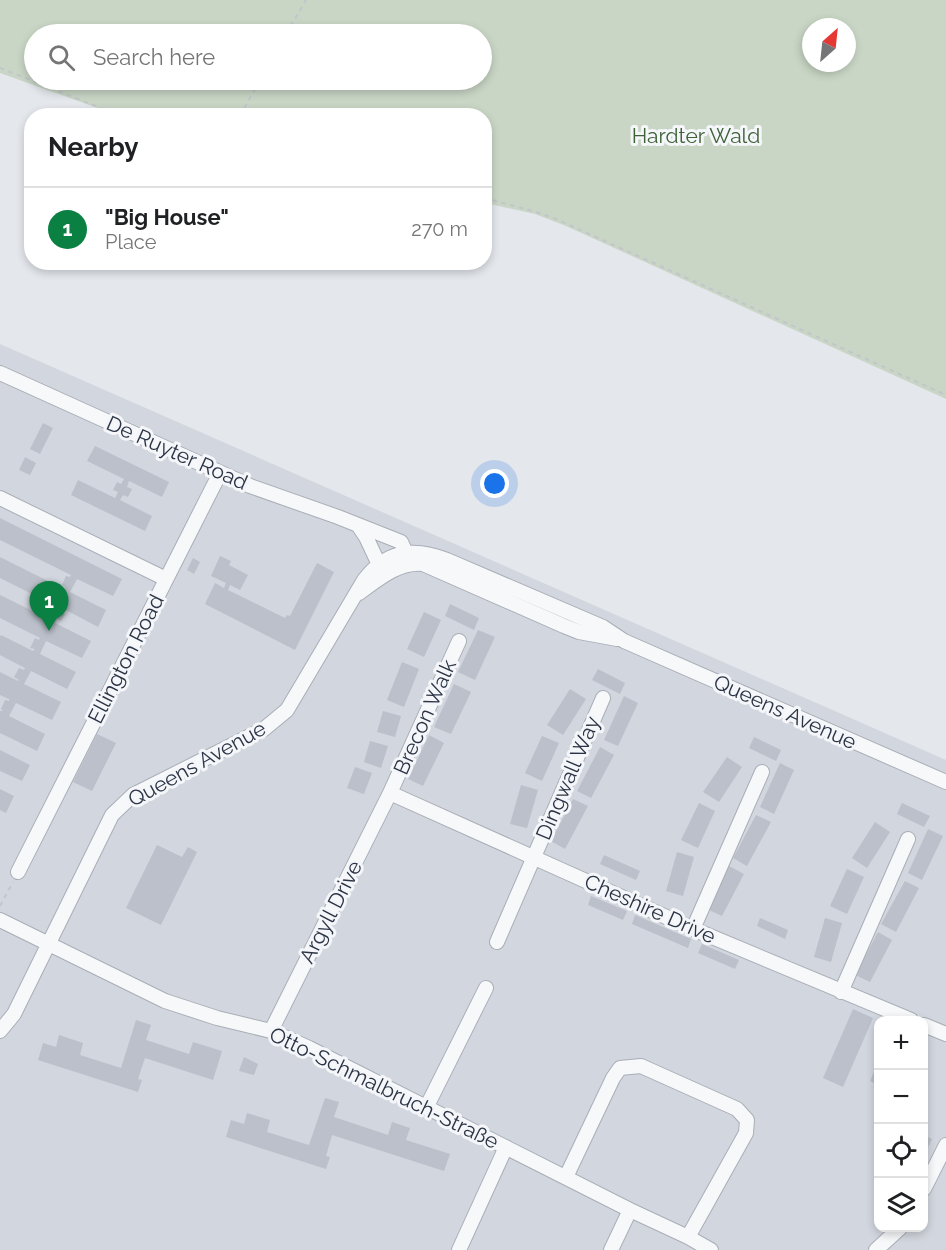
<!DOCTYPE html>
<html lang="en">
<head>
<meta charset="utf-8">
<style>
	body { margin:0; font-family:Raleway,sans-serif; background:#f2f2f2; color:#202124 }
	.controls { position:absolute; right:18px; bottom:18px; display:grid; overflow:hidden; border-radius:12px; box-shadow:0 3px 9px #0003 }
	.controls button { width:54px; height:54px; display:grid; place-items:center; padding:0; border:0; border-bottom:2px solid #e0e0e0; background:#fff; color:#202124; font:30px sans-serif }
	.compass { position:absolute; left:802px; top:18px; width:54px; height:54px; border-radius:50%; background:#fff; box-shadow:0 3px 9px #0003; rotate:27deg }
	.you { position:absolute; left:495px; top:484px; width:21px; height:21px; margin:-15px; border:4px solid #fff; border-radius:50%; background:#1a73e8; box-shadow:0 0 0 9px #1a73e833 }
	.badge { display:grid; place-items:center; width:39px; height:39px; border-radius:50%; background:#0b8043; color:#fff; font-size:20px; font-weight:700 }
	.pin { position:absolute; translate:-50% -50px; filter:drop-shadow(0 2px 3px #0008) }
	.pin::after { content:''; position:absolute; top:32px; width:21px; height:18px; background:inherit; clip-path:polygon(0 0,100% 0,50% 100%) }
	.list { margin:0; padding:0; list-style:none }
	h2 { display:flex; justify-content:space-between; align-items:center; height:78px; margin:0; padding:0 24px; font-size:26px }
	h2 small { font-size:20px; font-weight:400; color:#757577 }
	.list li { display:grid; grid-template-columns:39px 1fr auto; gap:18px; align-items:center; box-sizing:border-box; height:84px; padding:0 24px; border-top:2px solid #e0e0e0 }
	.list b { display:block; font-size:22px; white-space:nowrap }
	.list p { margin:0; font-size:20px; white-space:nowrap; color:#757577 }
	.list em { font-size:20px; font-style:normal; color:#757577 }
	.icon { flex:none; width:33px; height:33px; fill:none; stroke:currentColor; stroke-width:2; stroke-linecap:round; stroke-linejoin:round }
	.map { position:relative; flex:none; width:946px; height:1250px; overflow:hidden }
	.search { position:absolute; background:#fff; box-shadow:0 3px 9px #0003; left:24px; top:24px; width:468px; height:66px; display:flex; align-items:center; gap:15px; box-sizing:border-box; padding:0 21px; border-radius:33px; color:#757577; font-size:22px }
	.panel { position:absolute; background:#fff; box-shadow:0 3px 9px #0003; left:24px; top:108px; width:468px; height:162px; border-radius:24px }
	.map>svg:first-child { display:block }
	.built { fill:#d2d6de; fill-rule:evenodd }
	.green { fill:#c9d6c5; fill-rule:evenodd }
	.building { fill:#bbc0ca }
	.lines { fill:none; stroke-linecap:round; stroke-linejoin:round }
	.minor-casing { stroke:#a9aeb7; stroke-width:16 }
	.path { stroke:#c2c5cb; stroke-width:2; stroke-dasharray:4.5 4.5; stroke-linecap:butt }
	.minor { stroke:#f7f8fa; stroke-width:14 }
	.labels { text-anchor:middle; stroke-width:6; stroke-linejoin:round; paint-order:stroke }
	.park-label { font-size:21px; fill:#3f6138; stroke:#f4f6f9 }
	.street-label { font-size:21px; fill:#2b3445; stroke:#f4f6f9 }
</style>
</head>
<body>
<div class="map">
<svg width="946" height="1250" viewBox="0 0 946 1250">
	<rect width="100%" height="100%" fill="#e4e7ec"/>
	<path class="built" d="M0,344L946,760V1250H0ZM878,1020H924V1228H878Z"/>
	<path class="green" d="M0,0H946V399L566,226L535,214L485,203L484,116L117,115L0,73ZM811,27H847V63H811ZM34,34H482V80H34Z"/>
	<path class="building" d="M43,423L53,428L40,454L30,449Z
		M95,446L169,482L162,497L129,481L127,487L132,489L128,497L123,495L120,500L152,516L145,531L71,495L78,480L115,498L118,492L113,490L117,482L121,484L124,479L87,461Z
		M25,457L36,463L30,475L19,470Z
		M0,518L122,579L113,596L77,579L70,592L106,610L98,627L62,608L60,612L65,614L61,621L57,619L55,623L91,641L82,658L46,641L40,654L76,672L67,689L31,671L24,684L61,702L52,720L16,703L9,716L45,734L37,751L0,733V711H3L1,709L5,700L9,701V699L0,695V672L18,681L19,680L14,677L19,668L24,670L25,668L0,655V637L1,635L33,651L35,649L30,648L35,638L39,640L40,638L0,618V595L49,619L50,617L45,615L50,605L55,608L56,606L0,578V557L64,589L65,587L62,585L66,576L70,577L71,575L0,540Z
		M220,556L231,561L229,565L248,575L240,590L230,585L228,590L285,618L287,615L290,616L317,563L334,572L295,650L205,604L215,583L224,588L226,583L211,576Z
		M193,558L200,562L194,574L187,570Z
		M450,604L479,618L474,630L445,616Z
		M424,612L441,620L424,657L407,649Z
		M478,630L495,637L475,680L458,672Z
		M402,662L419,669L404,707L387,700Z
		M598,669L625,683L620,694L592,680Z
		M454,684L471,692L451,734L434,727Z
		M570,689L586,699L563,735L547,725Z
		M624,696L638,703L618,746L604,740Z
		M383,711L401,716L395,737L377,732Z
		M97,734L116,743L92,791L73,782Z
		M429,735L444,743L423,786L408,779Z
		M542,736L559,743L542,781L525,773Z
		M754,737L781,750L776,761L749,748Z
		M370,741L388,746L381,768L364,762Z
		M600,747L614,755L591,798L577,791Z
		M0,750L30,765L22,781L0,771Z
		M727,757L742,767L719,802L703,792Z
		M780,763L794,770L774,814L760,807Z
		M355,767L372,773L364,794L347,788Z
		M521,785L538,790L527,828L510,824Z
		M0,789L14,796L6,813L0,810Z
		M573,799L588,806L565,849L551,841Z
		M699,803L715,811L698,848L681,840Z
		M902,803L930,816L924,827L897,814Z
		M756,815L771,822L747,866L733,858Z
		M875,822L890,832L867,868L852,858Z
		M928,829L943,836L922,880L908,873Z
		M157,845L182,857L188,847L197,852L161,925L126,908Z
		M677,852L694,857L683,896L666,891Z
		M604,855L640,871L636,880L600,864Z
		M729,866L744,874L722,916L707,909Z
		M847,869L864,877L847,914L830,906Z
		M905,881L919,888L896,932L881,924Z
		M591,896L627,911L623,920L588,905Z
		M635,915L691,939L688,948L632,924Z
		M760,918L788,930L785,939L757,926Z
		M825,918L842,923L831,962L814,957Z
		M878,932L892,940L870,982L855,975Z
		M702,944L739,960L735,969L698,953Z
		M853,1009L873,1018L843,1087L823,1078Z
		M136,1020L151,1025L146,1040L189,1054L193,1042L222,1051L213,1080L145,1058L138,1079L142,1080L138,1092L38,1060L43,1043L56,1047L59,1035L83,1043L80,1055L121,1068Z
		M244,1057L258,1064L254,1075L239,1071Z
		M878,1062V1085L870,1081Z
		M325,1098L339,1102L334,1117L388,1135L392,1122L410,1128L406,1140L450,1154L444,1171L332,1135L326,1156L330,1157L326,1169L226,1137L231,1120L244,1124L247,1113L270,1120L267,1132L309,1145Z
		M924,1135L932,1139L924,1156Z"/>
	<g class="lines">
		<defs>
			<path id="minor" d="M0,373L250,486L338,517L401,542L411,564
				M0,498L166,579
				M358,525L366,537L382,571
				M359,593C377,580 399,561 423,564L564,626L579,632L617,639
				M390,793L693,929L911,1020
				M18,872L220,473
				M0,920L165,1001L217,1018L271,1031L309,1048L630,1210L688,1237L711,1250
				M693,929L762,772
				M497,942L603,698
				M841,992L908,839
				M924,1025L946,1034
				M0,1031L14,1014L112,815L133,795L264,729L287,710L364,580C387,550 414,547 447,560L603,627L624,641L946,782
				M271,1031L390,793L459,641
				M427,1106L486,988
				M566,1177L613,1078L620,1068L641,1066L737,1109L747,1120L746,1133L688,1237
				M924,1189L946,1145
				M459,1250L506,1147
				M611,1250L630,1210
				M876,1250L900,1228"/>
		</defs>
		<use href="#minor" class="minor-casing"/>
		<path class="path" d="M286,34L306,0
			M0,68L121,116
			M240,116L260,80
			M484,198L533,211L556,219L946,395
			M0,906L13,882"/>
		<use href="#minor" class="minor"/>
	</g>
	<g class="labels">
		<g class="park-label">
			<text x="696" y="143">Hardter Wald</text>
		</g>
		<g class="street-label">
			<text transform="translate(177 453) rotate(24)" y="7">De Ruyter Road</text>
			<text transform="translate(126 659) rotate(-63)" y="7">Ellington Road</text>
			<text transform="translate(785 712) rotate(24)" y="7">Queens Avenue</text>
			<text transform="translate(425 717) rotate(-66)" y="7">Brecon Walk</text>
			<text transform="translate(197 764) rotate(-29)" y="7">Queens Avenue</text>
			<text transform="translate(568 778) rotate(-67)" y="7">Dingwall Way</text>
			<text transform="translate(650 909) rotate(24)" y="7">Cheshire Drive</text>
			<text transform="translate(331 912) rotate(-63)" y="7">Argyll Drive</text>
			<text transform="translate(384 1088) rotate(26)" y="7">Otto-Schmalbruch-Straße</text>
		</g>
	</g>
</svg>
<div class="controls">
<button>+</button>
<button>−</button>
<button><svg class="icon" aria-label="locate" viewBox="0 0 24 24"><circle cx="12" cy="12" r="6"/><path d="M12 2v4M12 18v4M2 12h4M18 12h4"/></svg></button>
<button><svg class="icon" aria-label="layers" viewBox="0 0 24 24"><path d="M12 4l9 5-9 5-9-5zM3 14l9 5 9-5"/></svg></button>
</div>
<svg class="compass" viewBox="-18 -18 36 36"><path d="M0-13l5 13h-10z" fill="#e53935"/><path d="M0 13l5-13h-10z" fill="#757577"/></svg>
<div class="you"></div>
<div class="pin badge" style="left:49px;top:631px">1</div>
<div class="search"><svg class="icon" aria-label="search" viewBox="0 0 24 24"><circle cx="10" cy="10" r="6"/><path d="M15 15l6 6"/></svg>Search here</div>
<section class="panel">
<h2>Nearby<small></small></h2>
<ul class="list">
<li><span class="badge">1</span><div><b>&quot;Big House&quot;</b><p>Place</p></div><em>270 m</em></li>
</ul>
</section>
</div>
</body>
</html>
